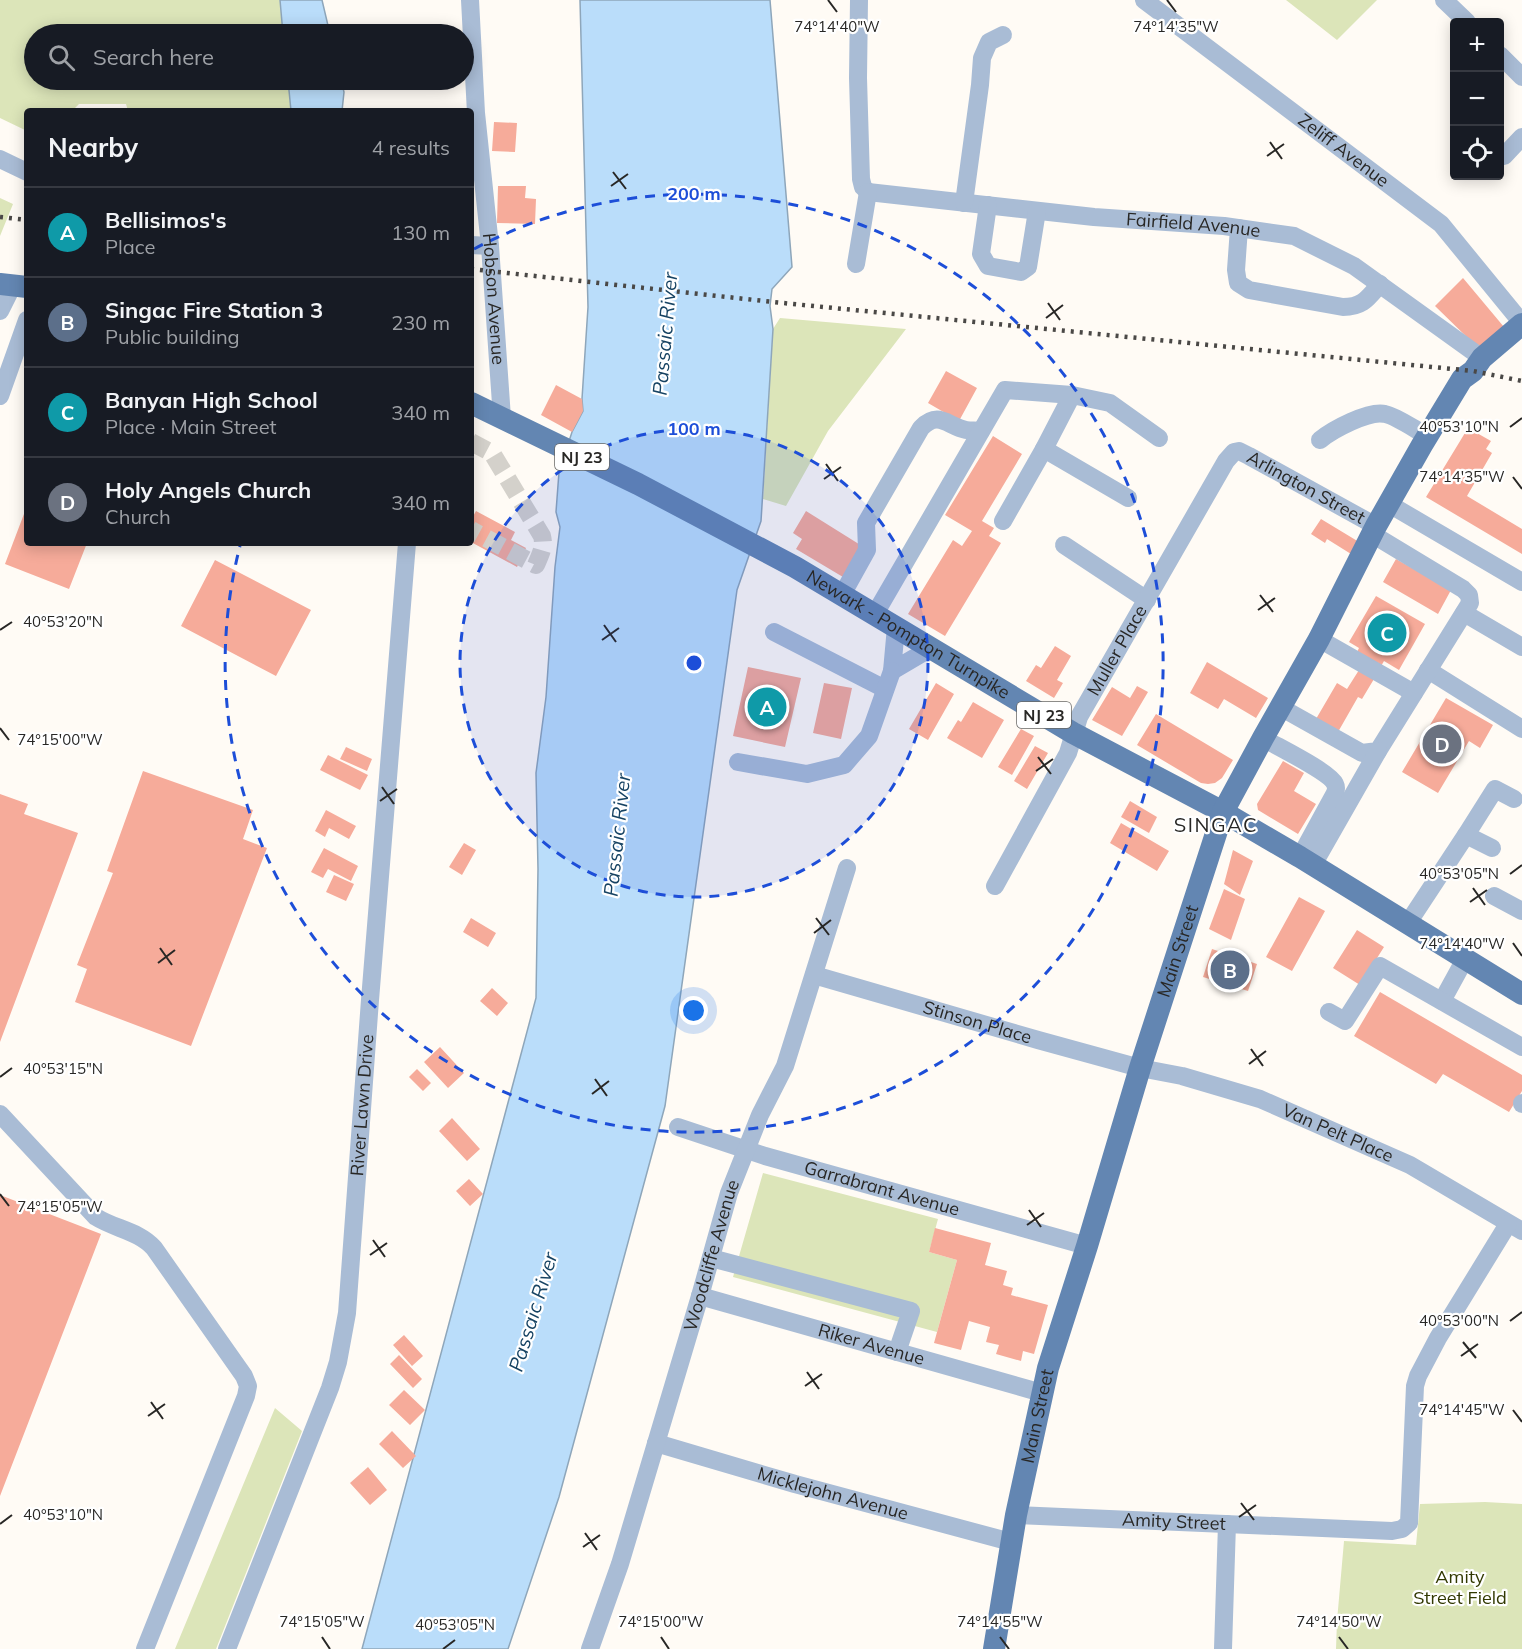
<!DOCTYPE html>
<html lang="en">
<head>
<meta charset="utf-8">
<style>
	body { margin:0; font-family:Mulish,sans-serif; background:#20242c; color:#f1f3f6 }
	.controls { position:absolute; right:18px; top:18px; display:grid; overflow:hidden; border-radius:6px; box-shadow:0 3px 15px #0003 }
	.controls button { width:54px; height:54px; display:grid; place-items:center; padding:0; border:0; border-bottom:2px solid #363941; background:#171b24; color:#f1f3f6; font:30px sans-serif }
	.you { position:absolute; left:694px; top:1011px; width:21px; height:21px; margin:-15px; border:4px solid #fff; border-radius:50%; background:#1a73e8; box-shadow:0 0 0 9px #1a73e833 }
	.badge { display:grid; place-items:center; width:39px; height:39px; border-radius:50%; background:#2563eb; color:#fff; font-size:20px; font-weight:700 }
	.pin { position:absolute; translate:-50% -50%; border:3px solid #fff; box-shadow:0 2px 6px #0006 }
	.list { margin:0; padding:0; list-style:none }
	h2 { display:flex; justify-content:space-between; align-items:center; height:78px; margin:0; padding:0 24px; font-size:26px }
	h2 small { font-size:20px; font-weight:400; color:#9ea1a6 }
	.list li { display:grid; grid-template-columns:39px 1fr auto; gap:18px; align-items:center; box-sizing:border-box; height:90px; padding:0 24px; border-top:2px solid #363941 }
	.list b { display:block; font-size:22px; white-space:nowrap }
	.list p { margin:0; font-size:20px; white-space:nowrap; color:#9ea1a6 }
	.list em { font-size:20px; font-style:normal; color:#9ea1a6 }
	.icon { flex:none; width:33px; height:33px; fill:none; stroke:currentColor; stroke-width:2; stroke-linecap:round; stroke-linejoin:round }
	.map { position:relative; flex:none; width:1522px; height:1649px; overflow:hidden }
	.search { position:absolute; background:#171b24; box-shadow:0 3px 15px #0003; left:24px; top:24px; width:450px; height:66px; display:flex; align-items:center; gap:15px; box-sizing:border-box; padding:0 21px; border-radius:33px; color:#9ea1a6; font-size:22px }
	.panel { position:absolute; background:#171b24; box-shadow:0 3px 15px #0003; left:24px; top:108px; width:450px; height:438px; border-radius:6px }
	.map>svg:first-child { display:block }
	.green { fill:#dce5b9 }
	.water { fill:#baddfa; stroke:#8ea6ba; stroke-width:1.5 }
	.building { fill:#f6ab9a }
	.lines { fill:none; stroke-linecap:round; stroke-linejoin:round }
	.minor-tunnel { stroke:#d4d1cb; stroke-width:18; stroke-dasharray:18 9; stroke-linecap:butt }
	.minor { stroke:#a9bcd5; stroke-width:18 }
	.major { stroke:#6386b2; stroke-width:22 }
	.rail { stroke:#4a4846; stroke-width:4.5; stroke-dasharray:3 6; stroke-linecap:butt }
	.ticks { fill:none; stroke:#282725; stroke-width:2 }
	.ring { fill:none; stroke:#1d4ed8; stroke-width:3; stroke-dasharray:10 8 }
	.labels { text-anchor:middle; stroke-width:4.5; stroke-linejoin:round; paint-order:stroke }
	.shield { fill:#fff; stroke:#686866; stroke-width:1.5 }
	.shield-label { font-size:16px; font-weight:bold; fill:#282725 }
	.street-label { font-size:18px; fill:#282725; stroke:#fff }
	.park-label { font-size:18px; fill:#313801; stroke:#fff }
	.water-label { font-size:20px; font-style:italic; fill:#164363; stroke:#fff }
	.neighbourhood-label { font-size:20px; letter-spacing:1.5px; fill:#282725; stroke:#fff }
	.ticks-label { font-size:15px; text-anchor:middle; fill:#282725; stroke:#fff; stroke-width:4.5; stroke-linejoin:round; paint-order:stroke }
	.centre { fill:#1d4ed8; stroke:#fff; stroke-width:3 }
	.ring-label { font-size:18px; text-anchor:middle; font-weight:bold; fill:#1d4ed8; stroke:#fff; stroke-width:4.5; stroke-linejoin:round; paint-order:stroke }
</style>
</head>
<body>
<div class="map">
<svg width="1522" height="1649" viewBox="0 0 1522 1649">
	<rect width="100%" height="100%" fill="#fffbf5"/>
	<path class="green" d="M0,0H280L283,34H34V80H288L291,111H128L126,104H79L72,111H27V131L0,118Z
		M1286,0H1377L1337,40Z
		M0,198L13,204L0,236Z
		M780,318L906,329L828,431L786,506L763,499L773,329Z
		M763,1173L938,1219L929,1252L957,1260L937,1332L733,1277Z
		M275,1408L302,1431L216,1649H175Z
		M1485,1502L1522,1504V1649H1336L1337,1621L1344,1541L1416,1545L1420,1504Z"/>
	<path class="water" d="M280,0H322L330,34H283Z
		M580,0H770L792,267L772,289L770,306L773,329L761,521L737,590L665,1106L559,1497L508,1649H362L536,998L538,869L536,773L546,697L555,567L560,527L556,512L559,472L572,432L583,411L582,399L588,307Z
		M288,80H341L344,92L342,111H291Z"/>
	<path class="building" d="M429,26V34H397V27Z
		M494,122L517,123L515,152L492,151Z
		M498,186H526L525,198L536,199L535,224L497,223Z
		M1463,278L1504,327L1484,347H1477L1435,306Z
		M946,371L977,388L959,421L928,403Z
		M556,385L582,399L583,411L572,432L541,415Z
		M1468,428L1491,441L1486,449L1492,453L1467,496L1522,529V554L1426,497Z
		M993,436L1022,454L982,521L994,528L989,536L1001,543L945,636L908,614L953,540L962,546L972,531L945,515Z
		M27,506V543H87L69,589L5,564Z
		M476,511L515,532L511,540L526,548L517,567L471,542V520Z
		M806,511L862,546L843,577L796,549L802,539L793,533Z
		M1321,519L1359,542L1351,554L1327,539L1325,543L1311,534Z
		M1396,559L1451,590L1438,614L1383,582Z
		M215,560L311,610L276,676L181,626Z
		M1376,596L1425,624L1399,670L1384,661L1380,668L1356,654L1359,648L1349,642Z
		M1055,646L1071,656L1057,680L1063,683L1054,698L1026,681L1036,665L1041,668Z
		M1207,662L1268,698L1256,718L1224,699L1218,709L1190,693Z
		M748,667L801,678L785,747L733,736Z
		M1359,670L1374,679L1362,699L1358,697L1338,732L1316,719L1337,683L1347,689Z
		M824,683L852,688L841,739L813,733Z
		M936,683L954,694L928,740L909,729Z
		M1137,686L1148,692L1122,736L1092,720L1112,687L1130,698Z
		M1446,698L1493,725L1480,748L1469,741L1438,793L1402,772Z
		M973,702L1004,720L982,758L947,738L958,720L961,722Z
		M1156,714L1233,760L1222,778L1215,783L1208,784L1201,783L1137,745Z
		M1021,729L1034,736L1012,775L998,767Z
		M1035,746L1048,753L1027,789L1014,781Z
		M346,747L372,759L367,771L340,759Z
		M328,755L368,775L360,790L320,770Z
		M1283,761L1304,773L1294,791L1316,804L1298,834L1258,810L1257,804Z
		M143,771L253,810L243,839L267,848L191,1046L75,1002L87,969L77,965L113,873L107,871Z
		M0,794L28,804L24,814L78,833L0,1042Z
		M1130,801L1157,817L1149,833L1121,817Z
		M326,810L356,826L349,839L329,828L325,837L315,831Z
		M1121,823L1169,851L1157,871L1110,843Z
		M464,843L476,850L462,875L449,867Z
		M324,848L358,866L351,881L328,869L323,878L311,872Z
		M1233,850L1253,861L1240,895L1224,884Z
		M334,875L354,884L346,901L326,892Z
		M1224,889L1245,899L1231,940L1209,929Z
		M1299,897L1325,911L1292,971L1266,957Z
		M471,918L496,933L488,947L463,932Z
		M1357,930L1384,947L1360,985L1333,968Z
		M1212,949L1257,964L1248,991L1203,977Z
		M492,988L508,1003L497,1016L480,1001Z
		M1380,992L1522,1075V1091L1509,1112L1443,1074L1436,1084L1354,1036Z
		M440,1047L464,1073L448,1088L424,1062Z
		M417,1069L431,1083L423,1091L409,1077Z
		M452,1118L480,1149L467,1161L439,1131Z
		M469,1179L483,1194L470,1206L456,1191Z
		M0,1195L101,1234L0,1496Z
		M935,1228L991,1243L985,1265L1007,1271L1003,1285L1013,1288L1011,1295L1048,1305L1034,1354L1023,1351L1021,1361L996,1354L999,1345L986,1342L990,1327L969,1321L961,1350L934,1343L957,1260L929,1252Z
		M404,1335L423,1356L412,1366L393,1345Z
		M399,1355L422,1379L413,1388L390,1364Z
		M404,1390L425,1410L410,1425L389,1405Z
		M392,1431L416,1456L403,1468L379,1444Z
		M368,1467L387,1490L370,1505L350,1483Z"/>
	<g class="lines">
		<path class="minor-tunnel" d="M471,442L492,453L542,536C545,547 540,555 536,565L471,530"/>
		<g class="minor">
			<path id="s1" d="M470,0L476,113L490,246L502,418"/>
			<path d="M859,0L858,78L861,179L863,187L868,192"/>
			<path id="s2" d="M1144,0L1441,224L1522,323"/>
			<path d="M1444,0L1467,22"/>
			<path d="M1500,55L1522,77"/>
			<path d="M1504,156L1522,137"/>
			<path d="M0,159L27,172"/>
			<path id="s3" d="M868,192L1094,217L1224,226L1294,236L1354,266L1482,358"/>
			<path d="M964,203L980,85L982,58L989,42L1003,35"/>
			<path d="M988,205L981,254L988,266L1021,272L1028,267L1037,211"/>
			<path d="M1239,228L1236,270L1238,283L1249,290L1343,307C1363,307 1368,298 1380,284"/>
			<path d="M471,245L490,246"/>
			<path d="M856,264L868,192"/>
			<path d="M0,311L13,285"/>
			<path d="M1072,395L1110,403L1159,438"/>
			<path d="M0,396L27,320"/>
			<path d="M1320,440C1332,430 1369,410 1385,414C1396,416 1416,430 1427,436"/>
			<path d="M1389,504L1522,582"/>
			<path d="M1003,521L1044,449"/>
			<path d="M1064,545L1147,600"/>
			<path d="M842,595L867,550L866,523L921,428C939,410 947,426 966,430C971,431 977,430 981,431"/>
			<path d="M1464,613L1522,647"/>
			<path d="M875,614L1005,390L1072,395L1044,449L1128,498"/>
			<path d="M896,627L892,671L931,648"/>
			<path d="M774,632L885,689"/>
			<path d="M1319,639L1414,693"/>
			<path d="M1428,670L1522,729"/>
			<path d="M1280,707L1362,753L1378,751L1470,603L1469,595L1463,589L1372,534"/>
			<path d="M1263,738C1276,746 1330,772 1335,784C1337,788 1336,789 1335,793L1300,857"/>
			<path d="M738,762L807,774L844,765L869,736L892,671"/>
			<path d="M1466,835L1495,789L1514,799"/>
			<path d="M1313,865L1378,751"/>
			<path id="s4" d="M995,886L1068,753L1079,717L1226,461L1234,452L1239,451L1249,456L1376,526"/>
			<path d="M1494,896L1522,911"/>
			<path d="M1408,923L1466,835L1492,848"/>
			<path id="s5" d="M814,975L1038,1040L1140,1068L1182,1076L1260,1099L1410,1165L1522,1231"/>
			<path d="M1442,1001L1465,959"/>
			<path d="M1329,1012L1345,1021L1380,966L1522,1047"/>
			<path d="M1522,1104V1103"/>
			<path d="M0,1114L96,1217C115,1229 139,1231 154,1248L244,1376L248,1386L246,1396L145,1649"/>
			<path id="s6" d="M678,1127L765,1156L1087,1246"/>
			<path d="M711,1258L911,1311L897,1352"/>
			<path id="s7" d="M700,1296L1042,1393"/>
			<path id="s8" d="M656,1443L795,1484L1011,1542"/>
			<path id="s9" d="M1016,1515L1392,1531L1402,1529L1409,1523L1415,1386L1418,1376L1438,1338L1508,1224"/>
			<path id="s10" d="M227,1649L330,1388L338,1362L347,1313L370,1000L407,543"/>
			<path id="s11" d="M590,1649L620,1564L700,1296L729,1193L760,1115L785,1066L847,868"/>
			<path d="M1223,1649L1227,1524"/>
		</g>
		<g class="major">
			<path d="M0,284L27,287"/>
			<path id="s12" d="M471,403L638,484L795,567L1073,733L1223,812L1300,857L1522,994"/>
			<path id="s13" d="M994,1649L1016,1515L1048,1368L1087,1246L1140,1068L1223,812L1263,738L1319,639L1376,526L1422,445L1462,379L1473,371L1482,358L1522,324"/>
		</g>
		<path class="rail" d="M0,217L27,220
			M471,269L773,302L1473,371L1522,381"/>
	</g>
	<path class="ticks" d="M828,0L837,12M1167,0L1176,12M1270,142L1282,159M1267,156L1284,144M613,172L626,189M611,186L628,174M1048,303L1060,320M1046,318L1063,305M1510,427L1522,418M826,464L838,481M1513,477L1522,489M824,479L841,467M1260,595L1273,612M1258,610L1275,598M604,625L616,642M0,630L12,622M602,640L619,628M0,728L9,740M1038,757L1051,774M1036,771L1053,759M382,787L394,804M380,801L397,789M1510,874L1522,865M1473,888L1485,905M1470,902L1487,890M816,918L829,935M814,933L831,920M1513,943L1522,956M160,948L172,965M158,963L175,950M1251,1049L1263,1066M1249,1064L1266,1051M0,1077L12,1068M595,1079L607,1096M592,1094L609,1081M0,1194L9,1206M1029,1210L1041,1227M1027,1225L1044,1213M373,1240L385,1257M370,1255L387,1243M1510,1321L1522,1312M1463,1342L1476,1358M1461,1356L1478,1344M807,1372L819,1389M805,1386L822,1374M151,1402L163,1419M1513,1410L1522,1422M148,1416L165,1404M1241,1503L1254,1520M1239,1517L1256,1505M0,1524L12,1515M585,1533L597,1550M583,1547L600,1535M322,1637L330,1649M661,1637L669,1649M1000,1637L1009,1649M1339,1637L1348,1649M443,1649L455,1640"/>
	<circle cx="694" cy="663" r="234" fill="#1d4ed8" fill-opacity=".12"/>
	<g class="ring">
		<circle cx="694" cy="663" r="234"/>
		<path d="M474 249A469 469 0 1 1 240 546"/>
	</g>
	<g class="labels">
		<g class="shield">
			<rect x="555" y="444" width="54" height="26" rx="4.5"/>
			<rect x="1017" y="702" width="54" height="26" rx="4.5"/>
		</g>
		<g class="shield-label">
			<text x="582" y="463">NJ 23</text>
			<text x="1044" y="721">NJ 23</text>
		</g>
		<g class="street-label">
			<text dy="6" stroke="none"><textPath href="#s2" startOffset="250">Zeliff Avenue</textPath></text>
			<text dy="6" stroke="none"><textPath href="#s3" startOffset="327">Fairfield Avenue</textPath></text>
			<text dy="6" stroke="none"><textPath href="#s1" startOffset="300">Hobson Avenue</textPath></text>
			<text dy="6" stroke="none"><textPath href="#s4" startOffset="578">Arlington Street</textPath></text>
			<text dy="6" stroke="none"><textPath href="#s12" startOffset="495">Newark - Pompton Turnpike</textPath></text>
			<text dy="6" stroke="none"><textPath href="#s4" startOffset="266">Muller Place</textPath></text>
			<text dy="6" stroke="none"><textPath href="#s13" startOffset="723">Main Street</textPath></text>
			<text dy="6" stroke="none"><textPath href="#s5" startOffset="170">Stinson Place</textPath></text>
			<text dy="6" stroke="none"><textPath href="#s10" startOffset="566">River Lawn Drive</textPath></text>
			<text dy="6" stroke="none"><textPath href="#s5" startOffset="548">Van Pelt Place</textPath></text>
			<text dy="6" stroke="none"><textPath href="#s6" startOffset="213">Garrabrant Avenue</textPath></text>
			<text dy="6" stroke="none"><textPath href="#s11" startOffset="412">Woodcliffe Avenue</textPath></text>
			<text dy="6" stroke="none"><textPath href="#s7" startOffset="178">Riker Avenue</textPath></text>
			<text dy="6" stroke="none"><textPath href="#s13" startOffset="237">Main Street</textPath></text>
			<text dy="6" stroke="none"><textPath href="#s8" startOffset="184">Micklejohn Avenue</textPath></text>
			<text dy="6" stroke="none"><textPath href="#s9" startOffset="158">Amity Street</textPath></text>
		</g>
		<g class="park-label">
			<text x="1460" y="1583">Amity<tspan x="1460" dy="21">Street Field</tspan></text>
		</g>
		<g class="water-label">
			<text transform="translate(665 334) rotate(-85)" y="7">Passaic River</text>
			<text transform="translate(617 835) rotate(-84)" y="7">Passaic River</text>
			<text transform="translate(533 1312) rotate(-73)" y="7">Passaic River</text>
		</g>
		<g class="neighbourhood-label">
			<text x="1216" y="832">SINGAC</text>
		</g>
	</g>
	<g class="ticks-label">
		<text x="837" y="32">74°14'40"W</text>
		<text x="1176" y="32">74°14'35"W</text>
		<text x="1459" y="432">40°53'10"N</text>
		<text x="1462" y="482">74°14'35"W</text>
		<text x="63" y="627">40°53'20"N</text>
		<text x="60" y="745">74°15'00"W</text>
		<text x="1459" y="879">40°53'05"N</text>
		<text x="1462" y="949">74°14'40"W</text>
		<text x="63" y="1074">40°53'15"N</text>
		<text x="60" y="1212">74°15'05"W</text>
		<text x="1459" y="1326">40°53'00"N</text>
		<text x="1462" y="1415">74°14'45"W</text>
		<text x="63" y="1520">40°53'10"N</text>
		<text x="322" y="1627">74°15'05"W</text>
		<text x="661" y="1627">74°15'00"W</text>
		<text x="1000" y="1627">74°14'55"W</text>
		<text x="1339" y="1627">74°14'50"W</text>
		<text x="455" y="1630">40°53'05"N</text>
	</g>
	<circle cx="694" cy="663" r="9" class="centre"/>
	<g class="ring-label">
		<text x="694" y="200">200 m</text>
		<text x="694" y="435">100 m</text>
	</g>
</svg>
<div class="controls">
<button>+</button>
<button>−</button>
<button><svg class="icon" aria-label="locate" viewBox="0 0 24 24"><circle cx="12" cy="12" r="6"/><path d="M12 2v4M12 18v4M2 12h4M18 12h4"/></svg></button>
</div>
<div class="you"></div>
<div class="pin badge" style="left:767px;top:707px;background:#0f9aa8">A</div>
<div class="pin badge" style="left:1230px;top:970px;background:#5c6f8a">B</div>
<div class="pin badge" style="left:1387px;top:633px;background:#0f9aa8">C</div>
<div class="pin badge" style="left:1442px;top:744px;background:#6b7280">D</div>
<div class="search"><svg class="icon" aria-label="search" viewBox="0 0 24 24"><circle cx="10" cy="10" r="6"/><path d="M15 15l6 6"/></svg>Search here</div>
<section class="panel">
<h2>Nearby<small>4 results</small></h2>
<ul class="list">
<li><span class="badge" style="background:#0f9aa8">A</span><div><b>Bellisimos's</b><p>Place</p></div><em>130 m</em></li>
<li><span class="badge" style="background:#5c6f8a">B</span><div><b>Singac Fire Station 3</b><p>Public building</p></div><em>230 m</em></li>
<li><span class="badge" style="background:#0f9aa8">C</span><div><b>Banyan High School</b><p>Place · Main Street</p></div><em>340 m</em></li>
<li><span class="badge" style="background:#6b7280">D</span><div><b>Holy Angels Church</b><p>Church</p></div><em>340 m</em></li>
</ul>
</section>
</div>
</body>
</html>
